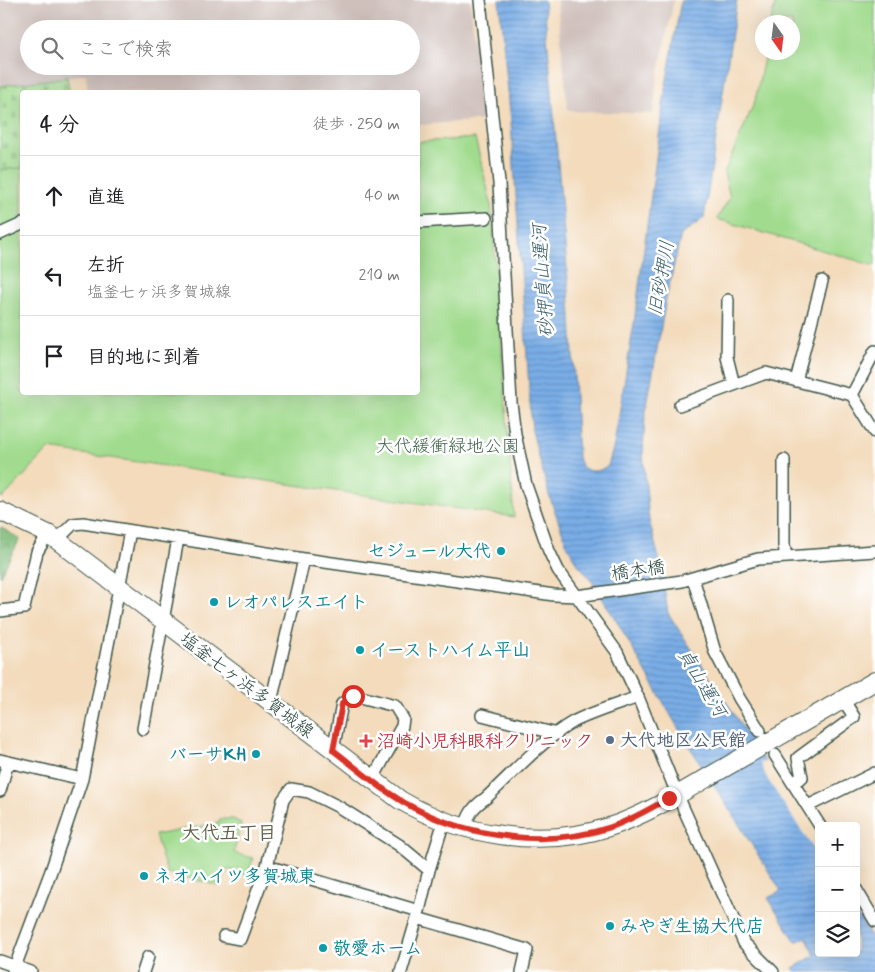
<!DOCTYPE html>
<html lang="ja">
<head>
<meta charset="utf-8">
<style>
	body { margin:0; font-family:Mynerve,"Klee One",sans-serif; background:#f2f2f2; color:#202124 }
	.controls { position:absolute; right:15px; bottom:15px; display:grid; overflow:hidden; border-radius:5px; box-shadow:0 5px 20px #0002 }
	.controls button { width:45px; height:45px; display:grid; place-items:center; padding:0; border:0; border-bottom:1px solid #e0e0e0; background:#fff; color:#202124; font:25px sans-serif }
	.compass { position:absolute; left:755px; top:15px; width:45px; height:45px; border-radius:50%; background:#fff; box-shadow:0 5px 20px #0002; rotate:166deg }
	.stop { position:absolute; width:15px; height:15px; margin:-11px; border:4px solid #d93025; border-radius:50%; background:#fff }
	.stop.end { background:#d93025; border-color:#fff; box-shadow:0 1px 5px #0008 }
	.list { margin:0; padding:0; list-style:none }
	h2 { display:flex; justify-content:space-between; align-items:center; height:65px; margin:0; padding:0 20px; font-size:21px }
	h2 small { font-size:16px; font-weight:400; color:#757577 }
	.list li { display:grid; grid-template-columns:32px 1fr auto; gap:15px; align-items:center; box-sizing:border-box; height:80px; padding:0 20px; border-top:1px solid #e0e0e0 }
	.list b { display:block; font-size:19px; white-space:nowrap }
	.list p { margin:0; font-size:16px; white-space:nowrap; color:#757577 }
	.list em { font-size:16px; font-style:normal; color:#757577 }
	.icon { flex:none; width:28px; height:28px; fill:none; stroke:currentColor; stroke-width:2; stroke-linecap:round; stroke-linejoin:round }
	.map { position:relative; flex:none; width:875px; height:972px; overflow:hidden }
	.search { position:absolute; background:#fff; box-shadow:0 5px 20px #0002; left:20px; top:20px; width:400px; height:55px; display:flex; align-items:center; gap:12px; box-sizing:border-box; padding:0 18px; border-radius:28px; color:#757577; font-size:19px }
	.panel { position:absolute; background:#fff; box-shadow:0 5px 20px #0002; left:20px; top:90px; width:400px; height:305px; border-radius:5px }
	.map>svg:first-child { display:block }
	.industrial { fill:#cfc0bb; fill-rule:evenodd }
	.forest { fill:url(#forest-crowns); stroke:#507c56 }
	.cemetery { fill:url(#cemetery-stones); stroke:#608c61 }
	.park { fill:#a1db8e; stroke:#608c61 }
	.water { fill:url(#water-rules); stroke:#4c758e }
	.pier { fill:#f3dbbc }
	.lines { fill:none; stroke-linecap:round; stroke-linejoin:round }
	.street-casing { stroke:#3f5548; stroke-width:14 }
	.primary-casing { stroke:#3f5548; stroke-width:20 }
	.street { stroke:#fff; stroke-width:11 }
	.primary { stroke:#fff; stroke-width:18 }
	.route { stroke:#d93025; stroke-width:6 }
	.culture-dot { fill:#0f9aa8; stroke:#fff; stroke-width:2 }
	.service-dot { fill:#5c6f8a; stroke:#fff; stroke-width:2 }
	.health-dot { fill:#e0444e; stroke:#fff; stroke-width:2 }
	.labels { text-anchor:middle; stroke-width:5; stroke-linejoin:round; paint-order:stroke }
	.park-label { font-size:18px; fill:#40644a; stroke:#fff }
	.culture-label { font-size:18px; font-weight:bold; fill:#0d838f; stroke:#fff; text-anchor:start }
	.street-label { font-size:18px; fill:#1f3d34; stroke:#fff }
	.service-label { font-size:18px; font-weight:bold; fill:#4e5e75; stroke:#fff; text-anchor:start }
	.health-label { font-size:18px; font-weight:bold; fill:#be3a42; stroke:#fff; text-anchor:start }
	.water-label { font-size:19px; font-style:italic; fill:#3a5f6a; stroke:#fff }
	.neighbourhood-label { font-size:19px; font-weight:bold; fill:#5e6146; stroke:#fff }
</style>
</head>
<body>
<div class="map">
<svg width="875" height="972" viewBox="0 0 875 972">
	<defs>
		<pattern id="forest-crowns" width="20" height="18" patternUnits="userSpaceOnUse" patternTransform="scale(1.25)"><rect width="20" height="18" fill="#80bb79"/><path d="M2 6a3 3 0 1 1 6 0M12 15a3 3 0 1 1 6 0" fill="none" stroke="#689964"/></pattern>
		<pattern id="cemetery-stones" width="16" height="16" patternUnits="userSpaceOnUse" patternTransform="scale(1.25)"><rect width="16" height="16" fill="#a1db8e"/><path d="M2 7V4a2 2 0 0 1 4 0v3zM10 15v-3a2 2 0 0 1 4 0v3z" fill="#8abd7b"/></pattern>
		<pattern id="water-rules" width="6" height="5" patternUnits="userSpaceOnUse" patternTransform="scale(1.25)"><rect width="6" height="5" fill="#7aade7"/><path d="M0 2.5h6" fill="none" stroke="#638ebc"/></pattern>
	</defs>
	<rect width="100%" height="100%" fill="#fff"/>
	<filter id="ink" filterUnits="userSpaceOnUse"><feTurbulence type="fractalNoise" baseFrequency=".02" numOctaves="2"/><feDisplacementMap in="SourceGraphic" scale="10" xChannelSelector="R" yChannelSelector="G"/><feConvolveMatrix kernelMatrix="1 2 1 2 8 2 1 2 1" color-interpolation-filters="sRGB"/></filter>
	<filter id="wash" filterUnits="userSpaceOnUse"><feTurbulence type="fractalNoise" baseFrequency=".0096" numOctaves="4" result="noise"/><feDisplacementMap in="SourceGraphic" scale="20" xChannelSelector="R" yChannelSelector="G"/><feGaussianBlur stdDeviation="1.12" result="paint"/><feColorMatrix in="noise" values="0 0 0 0 0 0 0 0 0 0 0 0 0 0 0 0 0 1.4 0 .05"/><feComposite in="paint" operator="in"/></filter>
	<g filter="url(#wash)">
		<rect width="100%" height="100%" fill="#f3dbbc"/>
		<path class="industrial" d="M0,0H470L484,120L418,125V92H88L86,74L0,86ZM29,29H411V66H29Z
			M557,0H674L656,86L653,114L568,111Z"/>
		<path class="forest" d="M0,527L20,539L0,576Z"/>
		<path class="cemetery" d="M67,77L70,92H22V168L0,170V86Z"/>
		<path class="park" d="M776,0H875V266L717,219L730,197L724,173L755,101L765,53L792,52V22H771Z
			M475,138L491,203L514,517L49,449L3,498L0,496V170L22,168V392H418V142Z
			M220,819H233L241,823L234,853L253,858L248,875L228,869L220,886L167,873L155,835L218,823Z"/>
		<path class="water" d="M499,0H544L571,315L578,457C581,473 596,474 608,466L614,445L634,323L665,91L681,0H737L704,218L681,235L666,299L645,417L643,453L649,520L661,566L668,613L772,772L819,850V953H856V913L875,943V972H796L793,968L815,955L806,937L796,942L768,898L781,891L681,733L620,627L589,577L576,562L567,545L549,495L532,431L511,122Z"/>
		<path class="pier" d="M768,761L819,845V857L768,780L760,763Z"/>
	</g>
	<g filter="url(#ink)">
		<g class="lines">
			<defs>
				<path id="street" d="M480,0L499,183L511,403L515,434L526,485L549,551L558,570L617,652L638,697L677,794L744,943L773,972
					M418,222L486,218
					M0,234L22,224
					M728,300L727,357L734,385
					M796,381L822,281
					M852,395L875,351
					M680,405L766,373L852,395L875,432
					M784,460V545L786,557
					M57,540L73,524L83,523L304,559L554,595L577,596L682,581L758,559L875,551
					M693,578L715,652L739,698L760,731
					M0,611L24,608L37,552L48,534
					M271,702L304,559
					M482,715L557,734
					M143,729L178,539
					M333,750L342,704L353,695L395,706L403,719L402,726L372,780
					M775,755L820,826
					M0,760L82,779
					M794,782L802,777L798,758L854,717L843,699
					M0,791L8,762
					M808,806L875,773
					M465,827C469,813 474,806 486,798C513,773 542,740 573,722C590,713 619,704 638,697
					M429,870L399,845L339,807L309,792L291,789L283,800L267,866L419,911L429,870L444,821
					M856,889L875,921
					M417,918L527,950L522,972
					M224,936L240,939L267,866
					M0,961L31,972
					M13,972L51,871L82,779L130,531
					M143,972L148,957
					M401,972L419,911"/>
				<path id="primary" d="M0,511L48,534L57,540L400,800C461,836 542,849 609,827C647,815 689,788 724,768C774,739 825,710 875,681"/>
			</defs>
			<use href="#street" class="street-casing"/>
			<use href="#primary" class="primary-casing"/>
			<use href="#street" class="street"/>
			<use href="#primary" class="primary"/>
		</g>
	</g>
	<g class="lines" filter="url(#ink)">
		<path class="route" d="M353,696L342,704L333,750C359,770 385,793 414,808C471,838 549,848 611,827C631,820 650,809 669,798"/>
	</g>
	<g class="culture-dot">
		<circle cx="501" cy="551" r="5"/>
		<circle cx="214" cy="602" r="5"/>
		<circle cx="360" cy="650" r="5"/>
		<circle cx="256" cy="754" r="5"/>
		<circle cx="144" cy="876" r="5"/>
		<circle cx="610" cy="926" r="5"/>
		<circle cx="323" cy="948" r="5"/>
	</g>
	<circle class="service-dot" cx="610" cy="740" r="5"/>
	<path class="health-dot" d="M363.5 733.5h5v5h5v5h-5v5h-5v-5h-5v-5h5z"/>
	<g class="labels">
		<g class="park-label">
			<text x="448" y="452">大代緩衝緑地公園</text>
		</g>
		<g class="culture-label">
			<text x="491" y="557" text-anchor="end">セジュール大代</text>
			<text x="224" y="608">レオパレスエイト</text>
			<text x="370" y="656">イーストハイム平山</text>
			<text x="246" y="760" text-anchor="end">バーサKH</text>
			<text x="154" y="882">ネオハイツ多賀城東</text>
			<text x="620" y="932">みやぎ生協大代店</text>
			<text x="333" y="954">敬愛ホーム</text>
		</g>
		<g class="street-label">
			<text transform="translate(638 570) rotate(-8)" y="6">橋本橋</text>
			<text transform="translate(247 685) rotate(37)" y="6">塩釜七ヶ浜多賀城線</text>
		</g>
		<g class="service-label">
			<text x="620" y="746">大代地区公民館</text>
		</g>
		<g class="health-label">
			<text x="377" y="747">沼崎小児科眼科クリニック</text>
		</g>
		<g class="water-label">
			<text transform="translate(660 278) rotate(-80)" y="7">旧砂押川</text>
			<text transform="translate(542 281) rotate(-94)" y="7">砂押貞山運河</text>
			<text transform="translate(703 682) rotate(59)" y="7">貞山運河</text>
		</g>
		<g class="neighbourhood-label">
			<text x="229" y="839">大代五丁目</text>
		</g>
	</g>
</svg>
<div class="controls">
<button>+</button>
<button>−</button>
<button><svg class="icon" aria-label="layers" viewBox="0 0 24 24"><path d="M12 4l9 5-9 5-9-5zM3 14l9 5 9-5"/></svg></button>
</div>
<svg class="compass" viewBox="-18 -18 36 36"><path d="M0-13l5 13h-10z" fill="#e53935"/><path d="M0 13l5-13h-10z" fill="#757577"/></svg>
<div class="stop" style="left:353px;top:696px"></div>
<div class="stop end" style="left:669px;top:798px"></div>
<div class="search"><svg class="icon" aria-label="search" viewBox="0 0 24 24"><circle cx="10" cy="10" r="6"/><path d="M15 15l6 6"/></svg>ここで検索</div>
<section class="panel">
<h2>4 分<small>徒歩 · 250 m</small></h2>
<ul class="list">
<li><svg class="icon" aria-label="ahead" viewBox="0 0 24 24"><path d="M12 20V5M6 11l6-6 6 6"/></svg><div><b>直進</b></div><em>40 m</em></li>
<li><svg class="icon" aria-label="left" viewBox="0 0 24 24"><path d="M17 20v-9H6M10 6l-5 5 5 5"/></svg><div><b>左折</b><p>塩釜七ヶ浜多賀城線</p></div><em>210 m</em></li>
<li><svg class="icon" aria-label="arrive" viewBox="0 0 24 24"><path d="M6 21V4h12l-3 4 3 4H6"/></svg><div><b>目的地に到着</b></div></li>
</ul>
</section>
</div>
</body>
</html>
